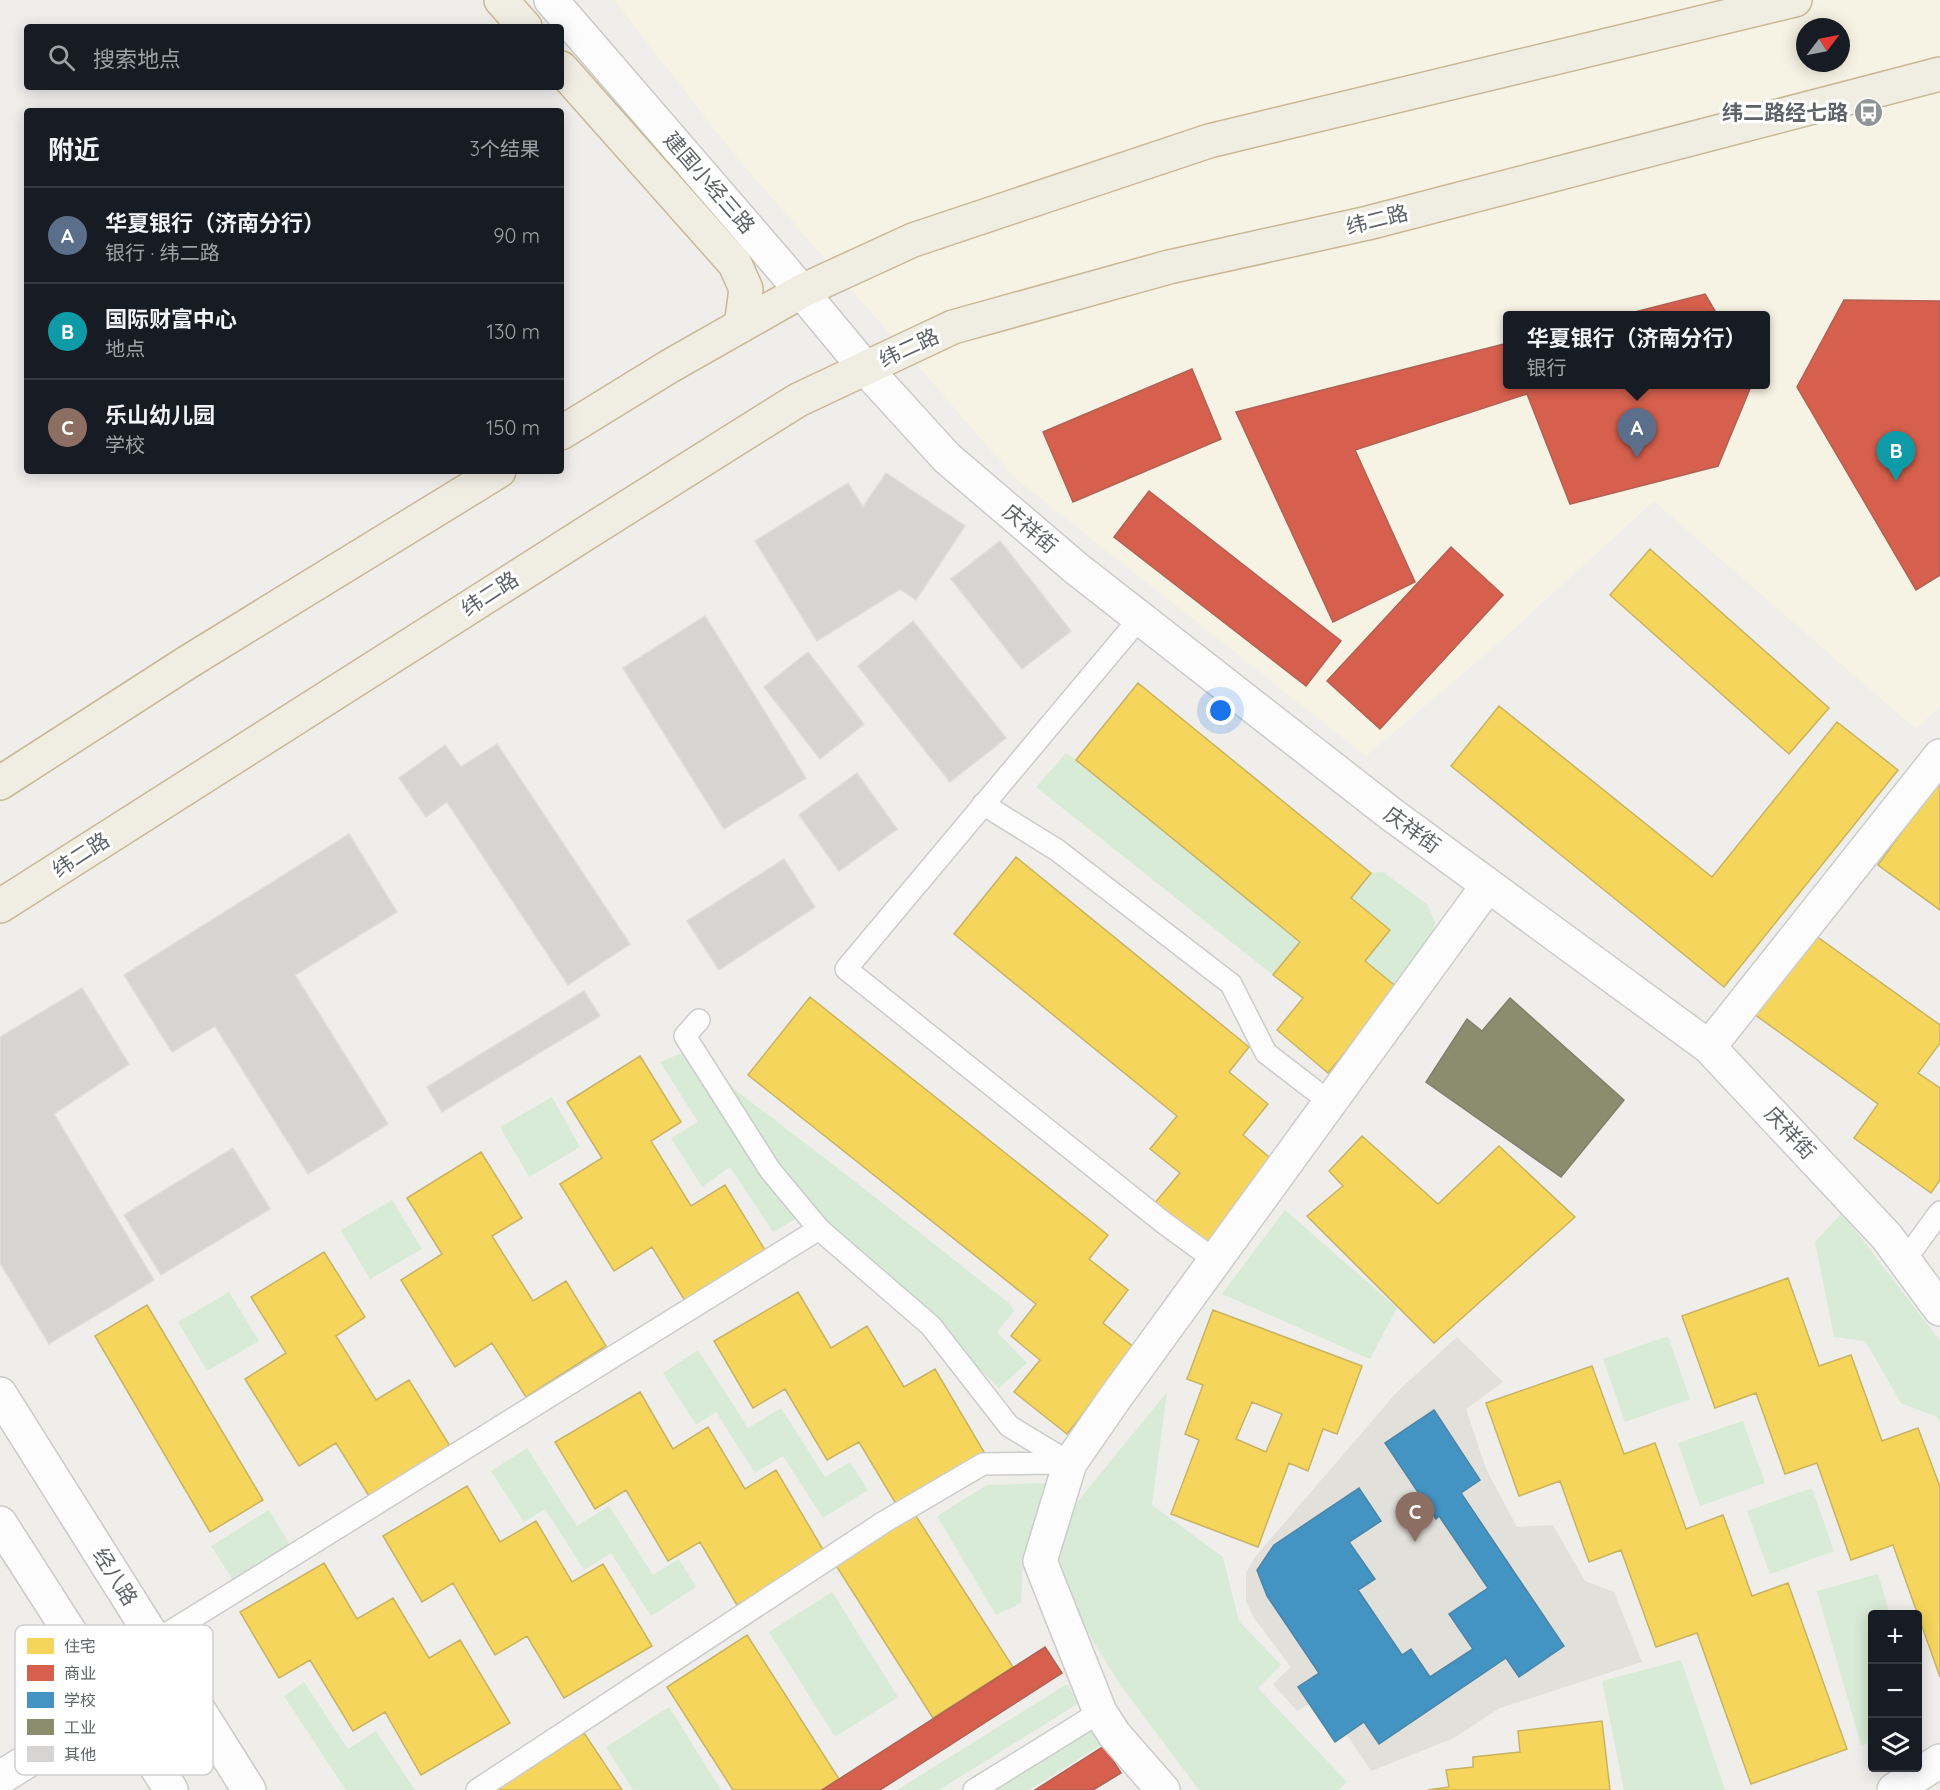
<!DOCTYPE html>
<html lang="zh">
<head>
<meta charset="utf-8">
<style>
	body { margin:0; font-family:Quicksand,"Noto Sans SC",sans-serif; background:#242831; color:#f1f3f6 }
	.controls { position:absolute; right:18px; bottom:18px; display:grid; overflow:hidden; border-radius:6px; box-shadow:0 3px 15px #0003 }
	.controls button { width:54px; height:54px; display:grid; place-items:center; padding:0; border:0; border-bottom:2px solid #363941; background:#171b24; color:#f1f3f6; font:30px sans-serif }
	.compass { position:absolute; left:1796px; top:18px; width:54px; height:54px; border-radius:50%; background:#171b24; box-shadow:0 3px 15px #0003; rotate:58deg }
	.you { position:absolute; left:1221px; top:711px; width:21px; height:21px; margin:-15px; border:4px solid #fff; border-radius:50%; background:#1a73e8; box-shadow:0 0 0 9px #1a73e833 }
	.badge { display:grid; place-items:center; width:39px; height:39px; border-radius:50%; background:#7c3aed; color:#fff; font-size:20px; font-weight:700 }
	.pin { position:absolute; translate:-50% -50px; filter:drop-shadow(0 2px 3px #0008) }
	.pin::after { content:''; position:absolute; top:32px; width:21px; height:18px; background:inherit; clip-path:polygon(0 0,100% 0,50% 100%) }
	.popup { position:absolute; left:1503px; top:311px; width:267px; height:78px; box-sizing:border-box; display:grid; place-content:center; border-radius:6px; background:#171b24; filter:drop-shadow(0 2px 4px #0005); font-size:20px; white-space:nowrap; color:#9ea1a6 }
	.popup b { font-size:22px; color:#f1f3f6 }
	.popup::after { content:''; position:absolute; left:50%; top:100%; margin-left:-12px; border:12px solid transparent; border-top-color:#171b24 }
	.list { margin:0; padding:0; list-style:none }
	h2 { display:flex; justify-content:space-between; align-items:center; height:78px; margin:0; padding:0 24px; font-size:26px }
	h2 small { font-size:20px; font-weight:400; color:#9ea1a6 }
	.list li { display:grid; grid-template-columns:39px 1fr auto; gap:18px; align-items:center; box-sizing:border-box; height:96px; padding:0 24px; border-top:2px solid #363941 }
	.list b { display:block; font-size:22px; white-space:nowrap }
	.list p { margin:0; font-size:20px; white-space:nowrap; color:#9ea1a6 }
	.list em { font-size:20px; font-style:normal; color:#9ea1a6 }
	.icon { flex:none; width:33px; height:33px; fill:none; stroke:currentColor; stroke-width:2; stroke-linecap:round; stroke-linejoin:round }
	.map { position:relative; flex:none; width:1940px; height:1790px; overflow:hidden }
	.search { position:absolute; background:#171b24; box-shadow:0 3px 15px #0003; left:24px; top:24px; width:540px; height:66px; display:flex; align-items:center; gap:15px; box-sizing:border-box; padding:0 21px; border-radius:6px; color:#9ea1a6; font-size:22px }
	.panel { position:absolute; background:#171b24; box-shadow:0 3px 15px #0003; left:24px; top:108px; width:540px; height:366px; border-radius:6px }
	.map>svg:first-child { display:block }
	.commercial { fill:#f7f3e4; fill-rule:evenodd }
	.education { fill:#e2e0da }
	.green { fill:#d8ebd6 }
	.homes { fill:#f6d55c; stroke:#c9b360; stroke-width:1.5; fill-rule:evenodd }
	.shops { fill:#d6604d; stroke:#b26155; stroke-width:1.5 }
	.schools { fill:#4393c3; stroke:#4b85a8; stroke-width:1.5 }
	.industry { fill:#8c8c6e; stroke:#7e806c; stroke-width:1.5 }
	.building { fill:#d6d5d3; stroke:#deddd9; stroke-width:1.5 }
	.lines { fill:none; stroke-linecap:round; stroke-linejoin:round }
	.lane-casing { stroke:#cbcccc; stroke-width:24 }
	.street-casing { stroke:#cbcccc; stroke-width:36 }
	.secondary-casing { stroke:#cacacb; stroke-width:36 }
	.highway-casing { stroke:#c8b996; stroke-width:36 }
	.lane { stroke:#fdfcfc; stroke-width:21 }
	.street { stroke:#fdfcfc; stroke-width:33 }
	.secondary { stroke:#fdfcfc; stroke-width:33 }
	.highway { stroke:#f0ede3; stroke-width:33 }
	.labels { text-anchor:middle; stroke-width:6; stroke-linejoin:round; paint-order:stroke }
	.poi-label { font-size:21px; font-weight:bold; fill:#5f6368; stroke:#fff; text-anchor:end }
	.street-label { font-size:21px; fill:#5f6368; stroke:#fff }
	.key { fill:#fff; stroke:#cfd0d2; stroke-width:1.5 }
	.key-label { font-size:16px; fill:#5f6368 }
</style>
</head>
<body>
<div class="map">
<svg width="1940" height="1790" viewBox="0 0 1940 1790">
	<rect width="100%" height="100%" fill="#efeeea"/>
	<path class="commercial" d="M614,0H1940V706L1916,729L1654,501L1495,646L1366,756L1016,479L734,154ZM1805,27H1841V63H1805ZM1508,316H1766V384H1508Z"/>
	<path class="education" d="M1457,1337L1503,1382L1466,1409L1486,1469L1517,1527L1553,1525L1585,1581L1614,1592L1642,1662L1500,1708L1454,1738L1371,1771L1322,1697L1297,1711L1273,1684L1291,1667L1254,1618L1246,1601V1573L1255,1557L1397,1392Z"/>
	<path class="green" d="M1066,753L1076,760L1300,942L1273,975L1036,787Z
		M1383,872L1427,904L1435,922L1432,934L1398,988L1365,961L1390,930L1351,898L1371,873Z
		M702,1045L734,1089L848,1176L1010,1304L1014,1311L997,1332L1027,1363L999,1388L813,1209L773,1232L730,1167L702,1187L671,1138L698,1122L660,1062Z
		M552,1097L580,1147L529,1177L500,1127Z
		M392,1200L422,1249L370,1279L341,1230Z
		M1285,1210L1397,1308L1370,1359L1222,1294Z
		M1842,1213L1940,1341V1423L1937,1417L1901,1403L1865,1341L1834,1337L1815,1242Z
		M229,1292L259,1341L207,1371L178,1322Z
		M1668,1336L1690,1399L1625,1422L1603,1359Z
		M698,1350L748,1428L781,1408L825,1477L850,1462L868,1490L823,1518L783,1456L755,1473L716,1412L696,1425L663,1373Z
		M1167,1392L1152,1505L1223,1557L1239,1621L1281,1665L1258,1688L1347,1782L1338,1790H1199L1119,1683L1056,1581V1528Z
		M1743,1421L1765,1483L1700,1506L1678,1443Z
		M527,1448L577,1526L609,1506L653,1575L679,1559L696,1587L651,1616L611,1553L584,1570L545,1509L524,1522L491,1471Z
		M1049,1483L1023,1564L1021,1603L996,1615L937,1516L987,1485Z
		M1812,1488L1834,1551L1770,1574L1747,1511Z
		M269,1510L290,1545L233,1580L211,1546Z
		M1878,1574L1890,1614H1872V1742L1861,1745L1817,1591Z
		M832,1592L898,1697L835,1737L769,1632Z
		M1681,1660L1725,1790H1624L1602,1681Z
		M304,1682L348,1749L376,1731L415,1790H346L284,1696Z
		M1067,1684L1079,1703L939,1790H897Z
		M669,1707L721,1790H633L606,1747Z
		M1092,1725L1103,1744L1029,1790H987Z"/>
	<path class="homes" d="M1650,549L1829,708L1789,754L1610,595Z
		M1138,683L1371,873L1351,898L1390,930L1365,961L1398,988L1328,1073L1277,1030L1303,998L1273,975L1300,942L1076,760Z
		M1499,706L1712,877L1837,722L1898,770L1724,987L1451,766Z
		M1936,784L1940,787V910L1878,865Z
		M1016,857L1249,1047L1229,1072L1268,1104L1243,1135L1275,1162L1206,1247L1154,1204L1180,1173L1150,1149L1177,1116L954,934Z
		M1812,933L1940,1025V1043L1918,1073L1940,1088V1180L1931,1193L1854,1138L1878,1104L1754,1014Z
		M810,997L1108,1235L1089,1259L1128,1290L1103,1323L1135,1348L1067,1434L1014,1392L1040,1360L1011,1336L1036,1304L748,1075Z
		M640,1056L681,1122L651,1141L691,1206L725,1185L765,1250L685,1301L652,1247L614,1271L560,1184L602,1158L567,1102Z
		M1362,1136L1438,1204L1499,1146L1575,1217L1434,1343L1307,1216L1343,1186L1329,1171Z
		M481,1152L522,1218L492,1236L533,1301L566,1281L606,1346L526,1397L492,1343L455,1367L401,1280L442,1254L407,1198Z
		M324,1252L365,1317L336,1336L376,1400L409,1380L450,1446L369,1496L336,1443L299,1466L245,1379L286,1353L251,1297Z
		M1788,1278L1819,1366L1851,1355L1882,1441L1918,1428L1940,1487V1677L1893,1545L1851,1560L1817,1463L1785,1474L1756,1393L1715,1408L1682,1316Z
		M798,1292L831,1348L867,1326L904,1387L935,1369L984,1452L896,1504L859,1442L827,1460L785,1389L753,1408L714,1341Z
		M147,1305L263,1500L210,1532L95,1336Z
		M1213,1310L1362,1366L1337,1434L1323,1429L1308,1471L1289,1463L1258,1547L1171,1514L1199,1440L1185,1434L1203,1385L1187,1379ZM1252,1402L1282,1414L1266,1452L1236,1439Z
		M1592,1366L1624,1454L1655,1443L1686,1529L1723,1515L1752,1596L1788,1583L1847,1749L1751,1784L1697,1633L1656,1647L1621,1550L1589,1562L1560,1481L1519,1496L1486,1403Z
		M640,1392L673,1449L708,1427L745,1489L776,1470L825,1553L737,1605L700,1542L668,1561L626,1490L595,1509L555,1442Z
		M467,1486L500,1542L536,1521L572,1582L603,1564L652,1646L564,1698L527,1636L495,1655L453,1583L422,1602L383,1536Z
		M914,1513L1013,1667L933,1718L835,1564Z
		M324,1563L357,1619L393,1598L429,1658L460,1640L510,1723L421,1775L385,1712L353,1731L310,1660L279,1678L240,1612Z
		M747,1635L839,1779L822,1790H733L667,1687Z
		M1602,1721L1610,1790H1428L1449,1787L1446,1770L1473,1767V1757L1520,1752L1518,1731Z
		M584,1733L622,1790H501L499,1788Z"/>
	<path class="shops" d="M1705,294L1718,316H1619Z
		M1844,300L1940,301V575L1916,590L1797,387Z
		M1508,343V384H1752L1718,466L1570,504L1527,394L1355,450L1415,582L1333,622L1236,412Z
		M1192,369L1221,439L1073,502L1043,432Z
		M1149,491L1341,641L1306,686L1114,537Z
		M1451,547L1503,595L1380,729L1327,681Z
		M1045,1647L1062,1673L880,1790H822Z
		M1104,1746L1121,1773L1093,1790H1035Z"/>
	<path class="schools" d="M1434,1410L1480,1480L1461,1493L1564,1646L1519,1677L1506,1658L1379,1744L1364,1722L1335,1742L1298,1687L1319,1673L1267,1596L1257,1570L1274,1545L1359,1488L1381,1521L1349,1542L1375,1579L1358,1590L1402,1655L1411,1649L1430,1677L1473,1649L1449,1614L1488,1588L1439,1516L1436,1519L1385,1443Z"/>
	<path class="industry" d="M1510,998L1624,1100L1561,1177L1426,1082L1467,1019L1482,1031Z"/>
	<path class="building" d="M886,473L965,526L916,600L900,589L817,641L755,541L848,483L863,507Z
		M1000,541L1071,631L1022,669L951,579Z
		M705,616L806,778L724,829L623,668Z
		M913,621L1006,738L950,782L858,666Z
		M808,652L864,724L820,759L764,687Z
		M497,744L630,944L568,985L447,802L426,817L399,778L445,745L461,767Z
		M857,773L897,829L839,871L799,815Z
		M349,834L397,912L295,975L388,1124L308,1174L215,1026L172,1052L124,975Z
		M784,859L815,907L719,970L687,921Z
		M82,988L129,1064L54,1114L154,1280L49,1344L0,1263V1037Z
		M584,991L600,1016L442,1112L427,1087Z
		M233,1148L270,1209L161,1275L124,1215Z"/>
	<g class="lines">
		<defs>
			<path id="lane" d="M1139,619L846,969L1164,1223L1216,1261
				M983,804L1057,850L1231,984L1266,1053L1331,1103
				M699,1020L685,1036L770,1170L819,1229
				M1905,1260L1940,1212
				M155,1641L819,1229L931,1326L1009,1426L1070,1463
				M477,1790L884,1522L983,1464L1069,1463
				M974,1790L1100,1712"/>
			<path id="street" d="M865,368L947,458L1077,569L1391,814L1709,1047L1887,1237L1940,1309
				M1709,1047L1940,756
				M0,1778L117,1705
				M1163,1790L1114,1734L1100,1712L1040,1561L1070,1463L1115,1398L1488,885
				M1894,1790L1940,1761"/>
			<path id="secondary" d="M551,0L782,268L865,368
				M0,1394L249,1790
				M0,1523L171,1790"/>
			<path id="highway" d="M501,0L525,27
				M561,68L735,264L746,289L741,326
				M561,433L670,366L802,291L913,240L1209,141L1795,0
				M0,783L188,662L499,471
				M0,906L591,530L798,400L953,327L1169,267L1368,223L1940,74"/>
		</defs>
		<use href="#lane" class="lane-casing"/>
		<use href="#street" class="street-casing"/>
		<use href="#secondary" class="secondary-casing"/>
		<use href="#highway" class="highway-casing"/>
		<use href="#lane" class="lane"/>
		<use href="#street" class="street"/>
		<use href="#secondary" class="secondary"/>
		<use href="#highway" class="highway"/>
	</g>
	<defs>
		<symbol id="bus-disc" viewBox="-11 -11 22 22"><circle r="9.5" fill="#919496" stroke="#fff"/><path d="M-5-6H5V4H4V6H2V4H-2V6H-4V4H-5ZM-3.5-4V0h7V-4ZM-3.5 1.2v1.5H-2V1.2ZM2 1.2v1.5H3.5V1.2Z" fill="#fff"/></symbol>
	</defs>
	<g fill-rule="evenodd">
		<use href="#bus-disc" x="1852" y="96" width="33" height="33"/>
	</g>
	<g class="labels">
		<g class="poi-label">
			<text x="1848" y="120">纬二路经七路</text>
		</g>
		<g class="street-label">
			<text transform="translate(709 183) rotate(49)" y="7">建国小经三路</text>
			<text transform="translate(1377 220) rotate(-14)" y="7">纬二路</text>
			<text transform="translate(909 348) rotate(-25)" y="7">纬二路</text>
			<text transform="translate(1030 529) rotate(40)" y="7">庆祥街</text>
			<text transform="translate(490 594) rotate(-33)" y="7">纬二路</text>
			<text transform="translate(1412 830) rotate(36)" y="7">庆祥街</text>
			<text transform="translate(81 855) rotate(-33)" y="7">纬二路</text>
			<text transform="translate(1790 1133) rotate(47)" y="7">庆祥街</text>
			<text transform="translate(115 1577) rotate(58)" y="7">经八路</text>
		</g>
	</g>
	<rect x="15" y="1625" width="198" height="150" rx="9" class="key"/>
	<rect x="27" y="1638" width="27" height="16" fill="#f6d55c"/>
	<rect x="27" y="1665" width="27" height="16" fill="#d6604d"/>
	<rect x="27" y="1692" width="27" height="16" fill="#4393c3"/>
	<rect x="27" y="1719" width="27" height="16" fill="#8c8c6e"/>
	<rect x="27" y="1746" width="27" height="16" fill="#d6d5d3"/>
	<g class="key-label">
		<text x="64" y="1652">住宅</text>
		<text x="64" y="1679">商业</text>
		<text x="64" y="1706">学校</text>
		<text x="64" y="1733">工业</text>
		<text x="64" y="1760">其他</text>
	</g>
</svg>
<div class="controls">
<button>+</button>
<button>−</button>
<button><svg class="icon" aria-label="layers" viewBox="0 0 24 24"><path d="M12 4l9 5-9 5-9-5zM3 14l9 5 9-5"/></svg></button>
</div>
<svg class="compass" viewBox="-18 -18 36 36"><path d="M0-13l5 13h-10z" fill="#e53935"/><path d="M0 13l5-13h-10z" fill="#9ea1a6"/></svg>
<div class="you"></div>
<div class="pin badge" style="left:1637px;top:458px;background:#5c6f8a">A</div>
<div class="popup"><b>华夏银行（济南分行）</b>银行</div>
<div class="pin badge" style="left:1896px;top:481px;background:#0f9aa8">B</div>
<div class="pin badge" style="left:1415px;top:1542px;background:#8d6e63">C</div>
<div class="search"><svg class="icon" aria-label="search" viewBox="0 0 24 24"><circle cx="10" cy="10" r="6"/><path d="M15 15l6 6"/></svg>搜索地点</div>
<section class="panel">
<h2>附近<small>3个结果</small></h2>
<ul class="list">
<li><span class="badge" style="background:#5c6f8a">A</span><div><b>华夏银行（济南分行）</b><p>银行 · 纬二路</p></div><em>90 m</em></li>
<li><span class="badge" style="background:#0f9aa8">B</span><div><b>国际财富中心</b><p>地点</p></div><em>130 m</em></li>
<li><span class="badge" style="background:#8d6e63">C</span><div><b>乐山幼儿园</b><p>学校</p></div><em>150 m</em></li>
</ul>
</section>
</div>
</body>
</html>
